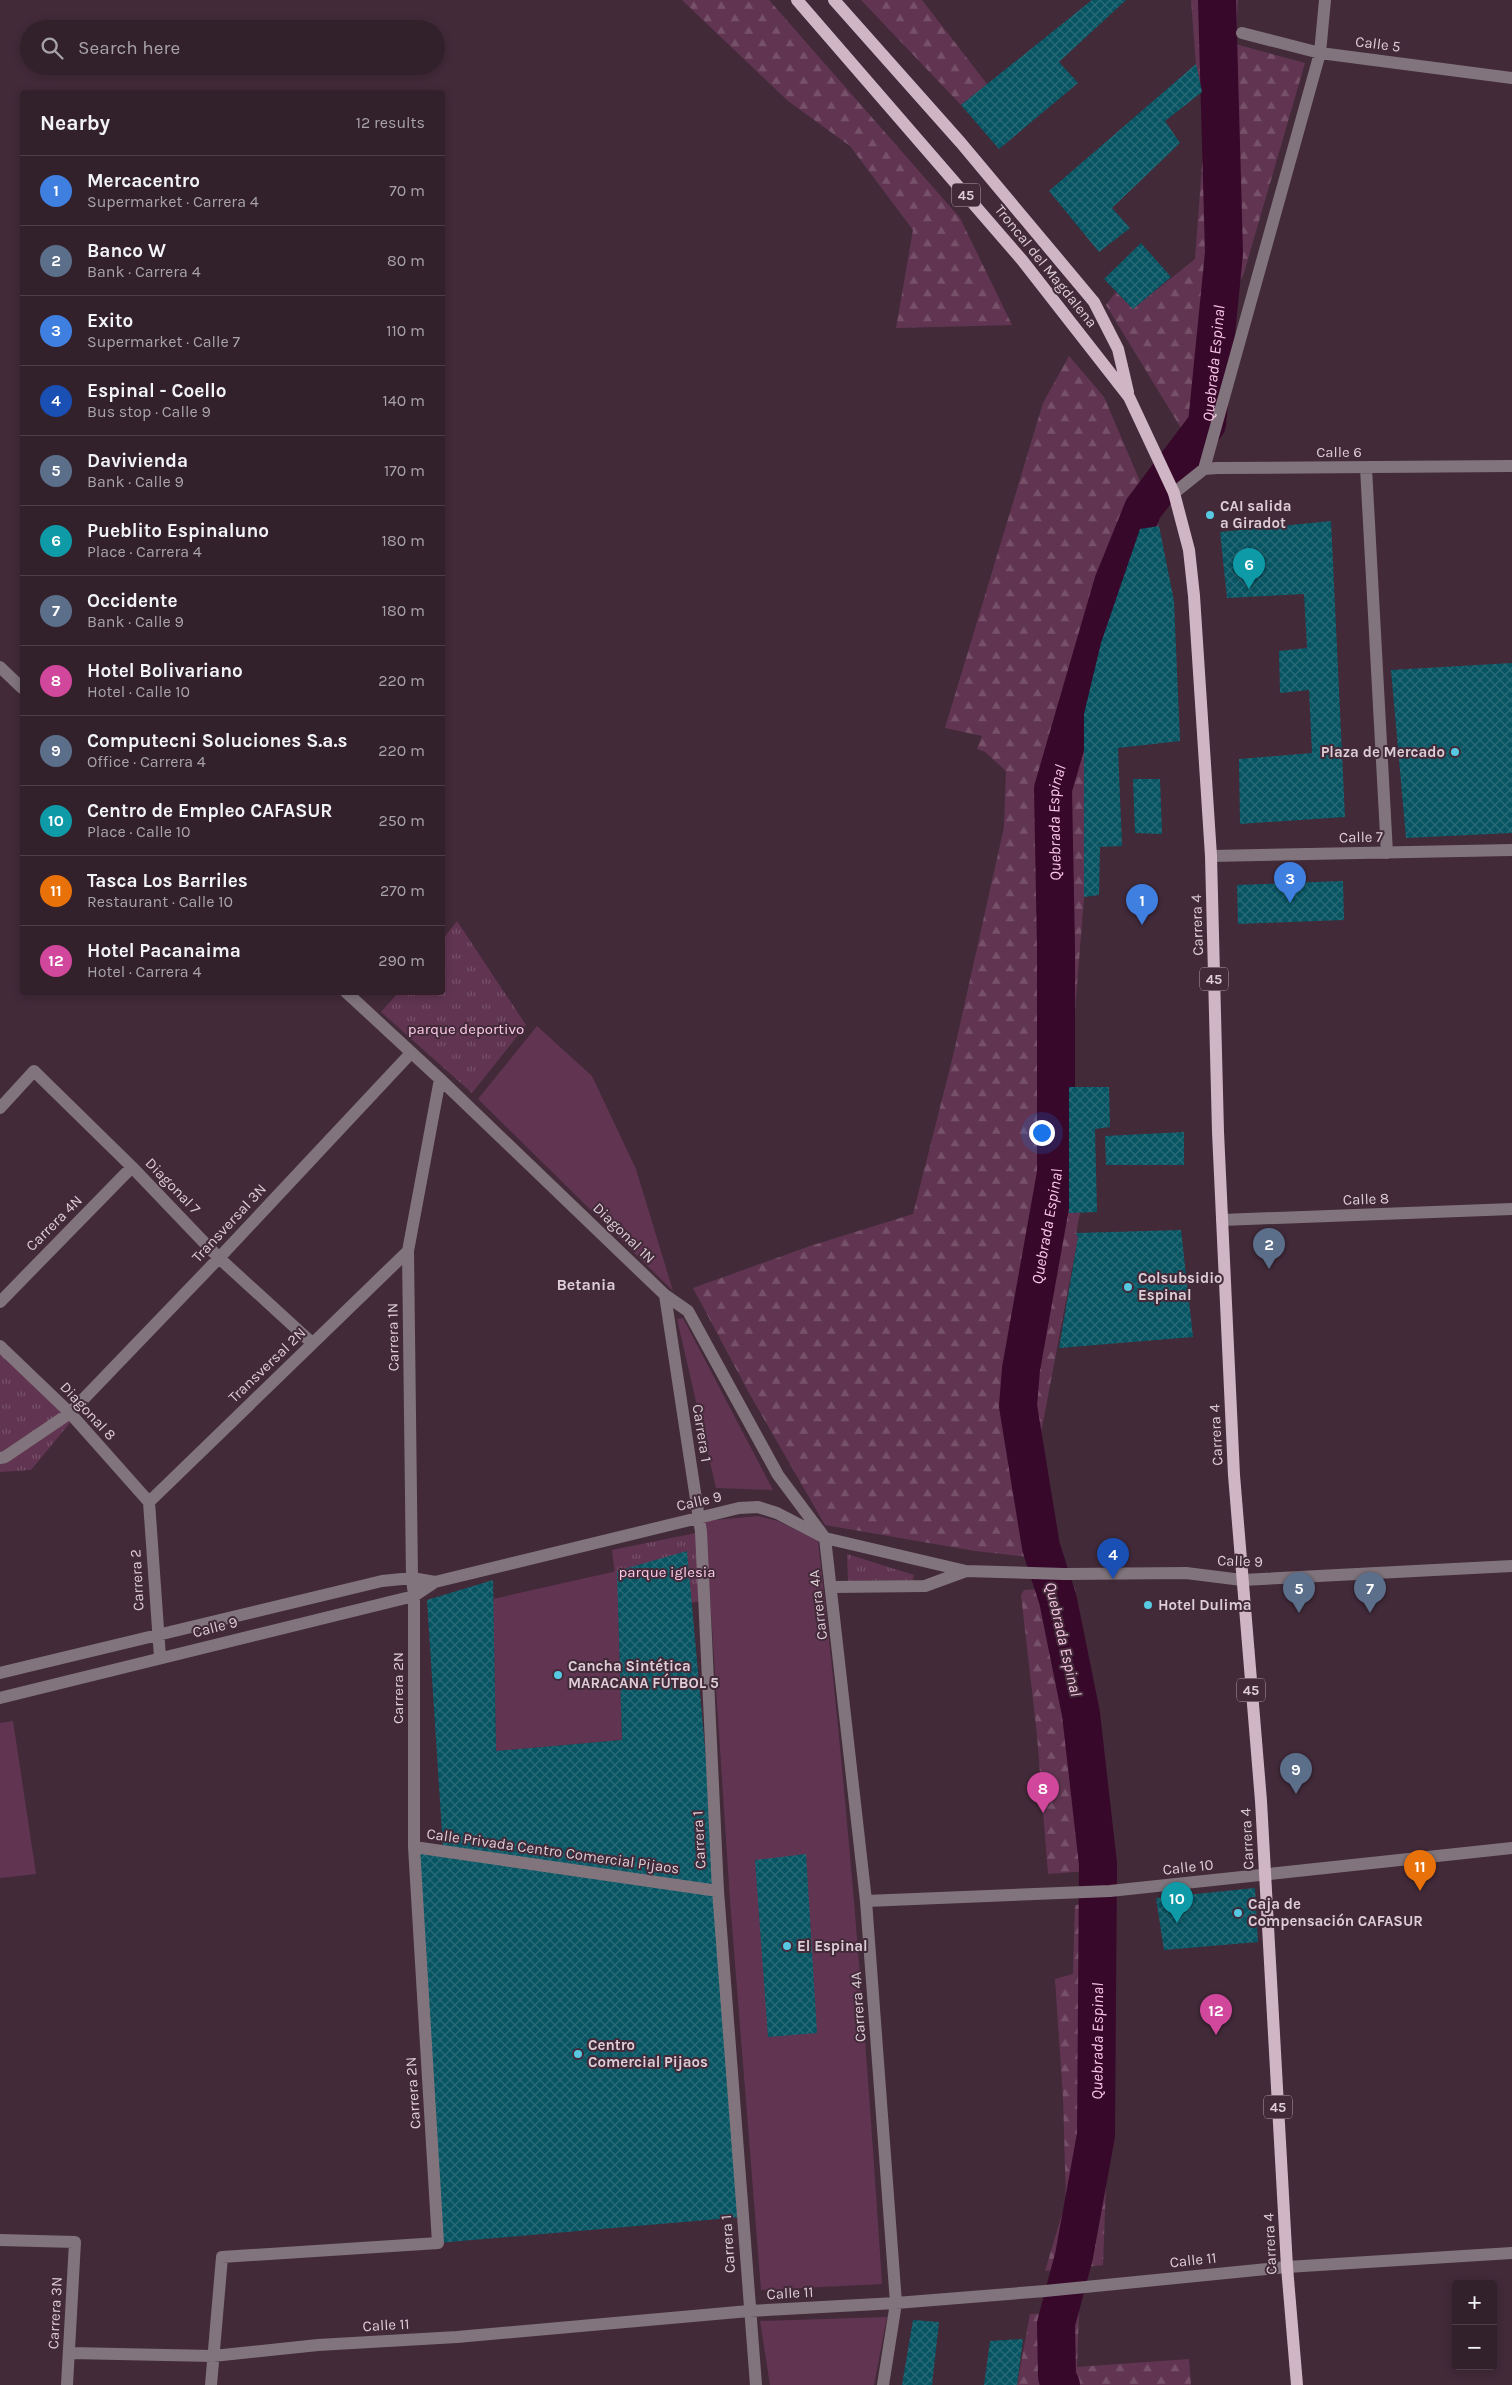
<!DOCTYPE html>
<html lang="en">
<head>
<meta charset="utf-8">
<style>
	body { margin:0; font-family:Karla,sans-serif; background:#3a2833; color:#f1f3f6 }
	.controls { position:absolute; right:15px; bottom:15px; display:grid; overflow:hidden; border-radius:5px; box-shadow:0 2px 8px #0003 }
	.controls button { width:45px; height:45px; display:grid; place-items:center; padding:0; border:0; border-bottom:1px solid #4d3e47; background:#32202b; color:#f1f3f6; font:25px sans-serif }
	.you { position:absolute; left:1041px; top:1132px; width:18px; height:18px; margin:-12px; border:4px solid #fff; border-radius:50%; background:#1a73e8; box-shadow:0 0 0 8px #1a73e833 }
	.badge { display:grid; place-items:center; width:32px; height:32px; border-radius:50%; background:#57c9e2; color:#fff; font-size:16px; font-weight:700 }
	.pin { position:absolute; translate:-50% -41px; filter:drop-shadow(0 1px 2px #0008) }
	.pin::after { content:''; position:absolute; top:26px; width:18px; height:15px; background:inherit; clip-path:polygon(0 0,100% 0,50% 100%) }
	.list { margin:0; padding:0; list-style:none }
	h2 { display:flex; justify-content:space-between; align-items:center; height:65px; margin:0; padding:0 20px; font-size:21px }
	h2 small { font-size:16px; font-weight:400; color:#a8a3a9 }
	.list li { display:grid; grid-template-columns:32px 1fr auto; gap:15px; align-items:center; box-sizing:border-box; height:70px; padding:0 20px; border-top:1px solid #4d3e47 }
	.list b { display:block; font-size:19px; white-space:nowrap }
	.list p { margin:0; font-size:16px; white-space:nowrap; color:#a8a3a9 }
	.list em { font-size:16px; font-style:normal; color:#a8a3a9 }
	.icon { flex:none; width:28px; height:28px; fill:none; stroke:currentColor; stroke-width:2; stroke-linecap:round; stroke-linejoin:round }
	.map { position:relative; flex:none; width:1512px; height:2385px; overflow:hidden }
	.search { position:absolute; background:#32202b; box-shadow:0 2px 8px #0003; left:20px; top:20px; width:425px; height:55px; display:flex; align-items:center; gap:12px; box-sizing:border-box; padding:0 18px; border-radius:28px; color:#a8a3a9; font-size:19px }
	.panel { position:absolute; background:#32202b; box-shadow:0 2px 8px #0003; left:20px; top:90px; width:425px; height:905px; border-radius:5px }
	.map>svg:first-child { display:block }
	.green { fill:#613552 }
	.forest { fill:url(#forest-firs) }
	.park { fill:url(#park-tufts) }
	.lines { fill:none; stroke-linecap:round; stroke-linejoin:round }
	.river { stroke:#38082b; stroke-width:38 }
	.building { fill:url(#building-cross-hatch) }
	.minor { stroke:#81747c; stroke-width:12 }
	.major { stroke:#d0b5c5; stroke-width:12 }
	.poi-dot { fill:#57c9e2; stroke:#422a39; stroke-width:2 }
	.labels { text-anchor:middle; stroke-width:4; stroke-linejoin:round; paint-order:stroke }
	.shield { fill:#422a39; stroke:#ae9ca7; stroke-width:1 }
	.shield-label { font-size:14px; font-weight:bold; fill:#ddcdd6 }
	.street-label { font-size:15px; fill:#ddcdd6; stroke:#422a39 }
	.poi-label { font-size:15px; font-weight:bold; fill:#ddcdd6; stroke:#422a39; text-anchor:start }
	.park-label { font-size:15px; fill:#fecbea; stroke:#422a39 }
	.water-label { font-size:16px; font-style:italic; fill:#fac7e6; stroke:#422a39 }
	.neighbourhood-label { font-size:16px; font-weight:bold; fill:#ddcdd6; stroke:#422a39 }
</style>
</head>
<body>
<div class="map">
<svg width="1512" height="2385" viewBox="0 0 1512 2385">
	<defs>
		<pattern id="forest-firs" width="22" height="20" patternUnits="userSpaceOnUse" patternTransform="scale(1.25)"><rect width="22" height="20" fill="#613552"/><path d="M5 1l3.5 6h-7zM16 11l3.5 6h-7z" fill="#77516a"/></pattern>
		<pattern id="park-tufts" width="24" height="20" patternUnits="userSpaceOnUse" patternTransform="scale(1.25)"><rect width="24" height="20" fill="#613552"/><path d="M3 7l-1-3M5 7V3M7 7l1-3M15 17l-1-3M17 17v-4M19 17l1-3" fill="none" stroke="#77516a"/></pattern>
		<pattern id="building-cross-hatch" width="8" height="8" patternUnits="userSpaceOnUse" patternTransform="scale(1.25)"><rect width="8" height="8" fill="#075462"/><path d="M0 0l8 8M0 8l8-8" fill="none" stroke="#2b6b78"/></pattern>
	</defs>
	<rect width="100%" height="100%" fill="#422a39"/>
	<path class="green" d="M537,1026L592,1076L636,1169L673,1291L478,1099Z
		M683,1318L773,1490L716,1488L677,1319Z
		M758,1516L778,1521L818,1541C847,1788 866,2036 882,2284L761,2290L730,1900L705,1521Z
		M617,1571L622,1740L496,1751L493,1599Z
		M13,1721L36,1874L0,1878V1723Z
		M887,2317L874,2385H770L760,2321Z"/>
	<path class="forest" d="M682,0H769L960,218L1012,325L896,328L913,230L850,146L788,101Z
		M861,0H922L987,84L961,105Z
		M1191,0H1238L1235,44L1305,63L1243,276L1217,320L1209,317L1198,408L1184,433L1106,305L1116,292L1133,309L1195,259L1204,139L1202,92L1196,64Z
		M1069,356L1104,397L1159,526L1140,529L1101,643L1084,714V897L1069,1087V1213H1080L1076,1233L1078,1237L1041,1433L1056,1560L975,1551L825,1525L749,1393L693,1288L810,1246L913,1214L953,1056L1004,827L1006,771L985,752L977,749L982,736L945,728L1043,403Z
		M1075,1587L1095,1701L1093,1752L1103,1870L1048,1874L1037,1735L1021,1595L1024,1590Z
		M1106,1902L1104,2057L1108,2129L1103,2265L1045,2271L1066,2201L1063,2097L1055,1979L1073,1974L1075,1905Z
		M1079,2312L1077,2367L1189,2359L1191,2385H1017L1030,2314Z"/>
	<path class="park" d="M457,921L526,1025L472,1093L381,1012L398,993L442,992L443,939Z
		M0,1348L74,1418L31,1470L0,1472Z
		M701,1532L705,1601L619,1611L612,1550Z
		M847,1554L914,1575L913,1580L848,1581Z"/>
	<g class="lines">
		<path class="river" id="s1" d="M1061,2385L1057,2377L1056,2324L1074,2256L1096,2135L1098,1864L1081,1714L1058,1600L1041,1547L1018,1406L1021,1369L1056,1173V948L1053,789L1113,583L1143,509L1207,424L1224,253L1217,0"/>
	</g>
	<path class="building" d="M1092,0H1126L1059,62L1078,83L999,149L961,105Z
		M1196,64L1202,92L1165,121L1180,143L1112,208L1130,228L1099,252L1049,191Z
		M1141,243L1171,277L1133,309L1104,279Z
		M1331,521L1345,817L1240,824L1239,759L1312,753L1309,690L1280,693L1279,651L1307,648L1304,594L1227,598L1220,532Z
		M1159,526L1174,601L1180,741L1118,748L1122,846L1100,847L1099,895L1084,897V714L1101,643L1140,529Z
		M1512,663V833L1406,838L1391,670Z
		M1133,779H1160L1162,834L1135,833Z
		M1343,881L1344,920L1238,924L1237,885Z
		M1069,1087H1109L1110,1127L1095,1129L1097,1212L1069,1213Z
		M1184,1132V1165H1106L1105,1136Z
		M1181,1230L1193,1337L1059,1348L1078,1237L1076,1233Z
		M687,1551L718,1891L742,2217L438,2243L414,1847L443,1848L427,1600L493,1580L496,1751L622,1740L617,1571Z
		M806,1854L817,2033L768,2037L755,1860Z
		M1255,1888L1258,1942L1164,1950L1156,1898Z
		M913,2320L939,2322L932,2385H902Z
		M1023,2339L1017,2385H984L990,2341Z"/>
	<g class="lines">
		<path class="minor" d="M1242,33L1320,53L1512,78
			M1366,468L1387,853
			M1204,469L1320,53L1325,0
			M1174,493L1204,469L1217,468L1512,466
			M0,667L22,688
			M1211,856L1512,850
			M346,992L440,1079L665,1295L688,1311L778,1475L825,1538L866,1901L896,2303L883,2385
			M0,1108L34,1071L132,1167L219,1258L312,1343
			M1222,1220L1512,1209
			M665,1295L701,1532L718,1891L756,2385
			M0,1302L132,1167
			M0,1346L70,1413L149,1502
			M0,1458L5,1457L70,1413L219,1258L411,1053
			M149,1502L408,1251
			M149,1502L160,1657
			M832,1587L925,1586L966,1571
			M0,1673L382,1581L412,1578L435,1582
			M0,1698L414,1596L435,1582L739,1508L758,1507L777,1513L825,1538L966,1571L1064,1574L1186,1573L1242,1580L1512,1566
			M414,1847L718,1891
			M866,1901L1110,1891L1512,1848
			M0,2240L75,2242L67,2385
			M70,2353L213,2356L318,2345L457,2337L749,2311L896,2303L1045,2291L1287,2267L1512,2253
			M211,2385L222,2257L438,2243L414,1847V1596L412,1578L408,1251L440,1079"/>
		<path class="major" d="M797,0L1022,260L1129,397L1174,493L1189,550L1194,596L1211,856L1218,1132L1234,1475L1261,1801L1287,2267L1297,2385
			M834,0L961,143L1094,302L1118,349L1128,392"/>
	</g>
	<g class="poi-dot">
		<circle cx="1210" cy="515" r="5"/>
		<circle cx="1455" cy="752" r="5"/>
		<circle cx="1128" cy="1287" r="5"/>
		<circle cx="1148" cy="1605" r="5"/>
		<circle cx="558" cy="1675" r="5"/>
		<circle cx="1238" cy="1913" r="5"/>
		<circle cx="787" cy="1946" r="5"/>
		<circle cx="578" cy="2054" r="5"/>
	</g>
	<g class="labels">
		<g class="shield">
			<rect x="952" y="183.5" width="28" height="23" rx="4"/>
			<rect x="1200" y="967.5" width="28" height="23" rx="4"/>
			<rect x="1237" y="1678.5" width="28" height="23" rx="4"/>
			<rect x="1264" y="2095.5" width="28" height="23" rx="4"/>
		</g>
		<g class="shield-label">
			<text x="966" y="200">45</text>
			<text x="1214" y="984">45</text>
			<text x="1251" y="1695">45</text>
			<text x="1278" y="2112">45</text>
		</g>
		<g class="street-label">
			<text transform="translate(1378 44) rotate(7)" y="5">Calle 5</text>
			<text transform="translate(1046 266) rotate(51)" y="5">Troncal del Magdalena</text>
			<text x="1339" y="457">Calle 6</text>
			<text transform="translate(1361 837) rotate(-1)" y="5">Calle 7</text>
			<text transform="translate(1197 925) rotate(-92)" y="5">Carrera 4</text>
			<text transform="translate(173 1186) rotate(46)" y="5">Diagonal 7</text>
			<text transform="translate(1366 1199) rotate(-2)" y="5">Calle 8</text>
			<text transform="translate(54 1223) rotate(-45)" y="5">Carrera 4N</text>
			<text transform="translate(229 1223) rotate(-47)" y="5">Transversal 3N</text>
			<text transform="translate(624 1233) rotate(44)" y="5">Diagonal 1N</text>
			<text transform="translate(393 1337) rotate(-91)" y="5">Carrera 1N</text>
			<text transform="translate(267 1365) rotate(-44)" y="5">Transversal 2N</text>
			<text transform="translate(88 1411) rotate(47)" y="5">Diagonal 8</text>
			<text transform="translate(702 1433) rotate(81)" y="5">Carrera 1</text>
			<text transform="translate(1216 1435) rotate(-93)" y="5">Carrera 4</text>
			<text transform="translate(699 1501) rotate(-13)" y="5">Calle 9</text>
			<text transform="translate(1240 1561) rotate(2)" y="5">Calle 9</text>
			<text transform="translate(137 1580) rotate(-93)" y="5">Carrera 2</text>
			<text transform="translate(818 1605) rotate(-97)" y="5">Carrera 4A</text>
			<text transform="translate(215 1627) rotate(-14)" y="5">Calle 9</text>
			<text transform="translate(398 1688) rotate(-90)" y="5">Carrera 2N</text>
			<text transform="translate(1247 1839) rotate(-93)" y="5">Carrera 4</text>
			<text transform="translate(699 1840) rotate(-93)" y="5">Carrera 1</text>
			<text transform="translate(553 1851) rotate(8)" y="5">Calle Privada Centro Comercial Pijaos</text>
			<text transform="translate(1188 1867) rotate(-6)" y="5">Calle 10</text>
			<text transform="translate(858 2007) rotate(-94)" y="5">Carrera 4A</text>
			<text transform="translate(413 2093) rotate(-94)" y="5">Carrera 2N</text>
			<text transform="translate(728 2244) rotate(-94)" y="5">Carrera 1</text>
			<text transform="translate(1270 2244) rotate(-93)" y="5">Carrera 4</text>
			<text transform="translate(1193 2260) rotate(-6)" y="5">Calle 11</text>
			<text transform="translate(790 2293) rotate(-3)" y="5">Calle 11</text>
			<text transform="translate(55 2313) rotate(-87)" y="5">Carrera 3N</text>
			<text transform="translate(386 2325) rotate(-3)" y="5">Calle 11</text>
		</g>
		<g class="poi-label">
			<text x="1220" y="511">CAI salida<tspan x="1220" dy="17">a Giradot</tspan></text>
			<text x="1445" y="757" text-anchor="end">Plaza de Mercado</text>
			<text x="1138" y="1283">Colsubsidio<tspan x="1138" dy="17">Espinal</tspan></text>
			<text x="1158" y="1610">Hotel Dulima</text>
			<text x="568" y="1671">Cancha Sintética<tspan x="568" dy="17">MARACANA FÚTBOL 5</tspan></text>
			<text x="1248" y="1909">Caja de<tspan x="1248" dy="17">Compensación CAFASUR</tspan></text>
			<text x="797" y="1951">El Espinal</text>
			<text x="588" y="2050">Centro<tspan x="588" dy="17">Comercial Pijaos</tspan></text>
		</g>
		<g class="park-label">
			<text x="466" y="1034">parque deportivo</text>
			<text x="667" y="1577">parque iglesia</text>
		</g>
		<g class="water-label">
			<text dy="6" stroke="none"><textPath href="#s1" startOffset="2074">Quebrada Espinal</textPath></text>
			<text dy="6" stroke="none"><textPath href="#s1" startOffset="1579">Quebrada Espinal</textPath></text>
			<text dy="6" stroke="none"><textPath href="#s1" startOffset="1174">Quebrada Espinal</textPath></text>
			<text transform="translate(1064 1639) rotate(77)" y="6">Quebrada Espinal</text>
			<text dy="6" stroke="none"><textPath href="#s1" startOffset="349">Quebrada Espinal</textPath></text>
		</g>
		<g class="neighbourhood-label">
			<text x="586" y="1290">Betania</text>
		</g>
	</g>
</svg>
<div class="controls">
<button>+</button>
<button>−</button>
</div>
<div class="you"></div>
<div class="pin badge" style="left:1142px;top:925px;background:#3f7fe0">1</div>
<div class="pin badge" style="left:1269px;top:1269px;background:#5c6f8a">2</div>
<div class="pin badge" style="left:1290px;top:903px;background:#3f7fe0">3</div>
<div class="pin badge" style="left:1113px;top:1579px;background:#1a4fb4">4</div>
<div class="pin badge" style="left:1299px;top:1613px;background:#5c6f8a">5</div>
<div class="pin badge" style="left:1249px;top:589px;background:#0f9aa8">6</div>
<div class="pin badge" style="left:1370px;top:1613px;background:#5c6f8a">7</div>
<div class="pin badge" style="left:1043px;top:1813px;background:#d1479c">8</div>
<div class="pin badge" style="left:1296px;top:1794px;background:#5c6f8a">9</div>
<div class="pin badge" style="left:1177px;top:1923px;background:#0f9aa8">10</div>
<div class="pin badge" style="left:1420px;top:1891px;background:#e8710a">11</div>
<div class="pin badge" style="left:1216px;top:2035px;background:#d1479c">12</div>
<div class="search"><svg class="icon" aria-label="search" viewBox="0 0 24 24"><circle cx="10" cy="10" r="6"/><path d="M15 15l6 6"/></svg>Search here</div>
<section class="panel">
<h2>Nearby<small>12 results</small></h2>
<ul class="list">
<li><span class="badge" style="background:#3f7fe0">1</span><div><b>Mercacentro</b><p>Supermarket · Carrera 4</p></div><em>70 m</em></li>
<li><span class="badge" style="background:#5c6f8a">2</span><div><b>Banco W</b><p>Bank · Carrera 4</p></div><em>80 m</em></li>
<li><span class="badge" style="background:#3f7fe0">3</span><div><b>Exito</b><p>Supermarket · Calle 7</p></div><em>110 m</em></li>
<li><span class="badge" style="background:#1a4fb4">4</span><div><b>Espinal - Coello</b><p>Bus stop · Calle 9</p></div><em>140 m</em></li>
<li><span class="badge" style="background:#5c6f8a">5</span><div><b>Davivienda</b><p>Bank · Calle 9</p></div><em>170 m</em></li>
<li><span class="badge" style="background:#0f9aa8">6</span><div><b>Pueblito Espinaluno</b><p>Place · Carrera 4</p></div><em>180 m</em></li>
<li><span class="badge" style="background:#5c6f8a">7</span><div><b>Occidente</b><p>Bank · Calle 9</p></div><em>180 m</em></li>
<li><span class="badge" style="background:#d1479c">8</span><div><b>Hotel Bolivariano</b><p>Hotel · Calle 10</p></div><em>220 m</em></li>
<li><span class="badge" style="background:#5c6f8a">9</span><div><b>Computecni Soluciones S.a.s</b><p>Office · Carrera 4</p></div><em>220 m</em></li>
<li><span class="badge" style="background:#0f9aa8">10</span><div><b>Centro de Empleo CAFASUR</b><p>Place · Calle 10</p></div><em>250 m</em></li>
<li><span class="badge" style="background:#e8710a">11</span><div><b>Tasca Los Barriles</b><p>Restaurant · Calle 10</p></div><em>270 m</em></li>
<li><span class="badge" style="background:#d1479c">12</span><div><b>Hotel Pacanaima</b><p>Hotel · Carrera 4</p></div><em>290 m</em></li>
</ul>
</section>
</div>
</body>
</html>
